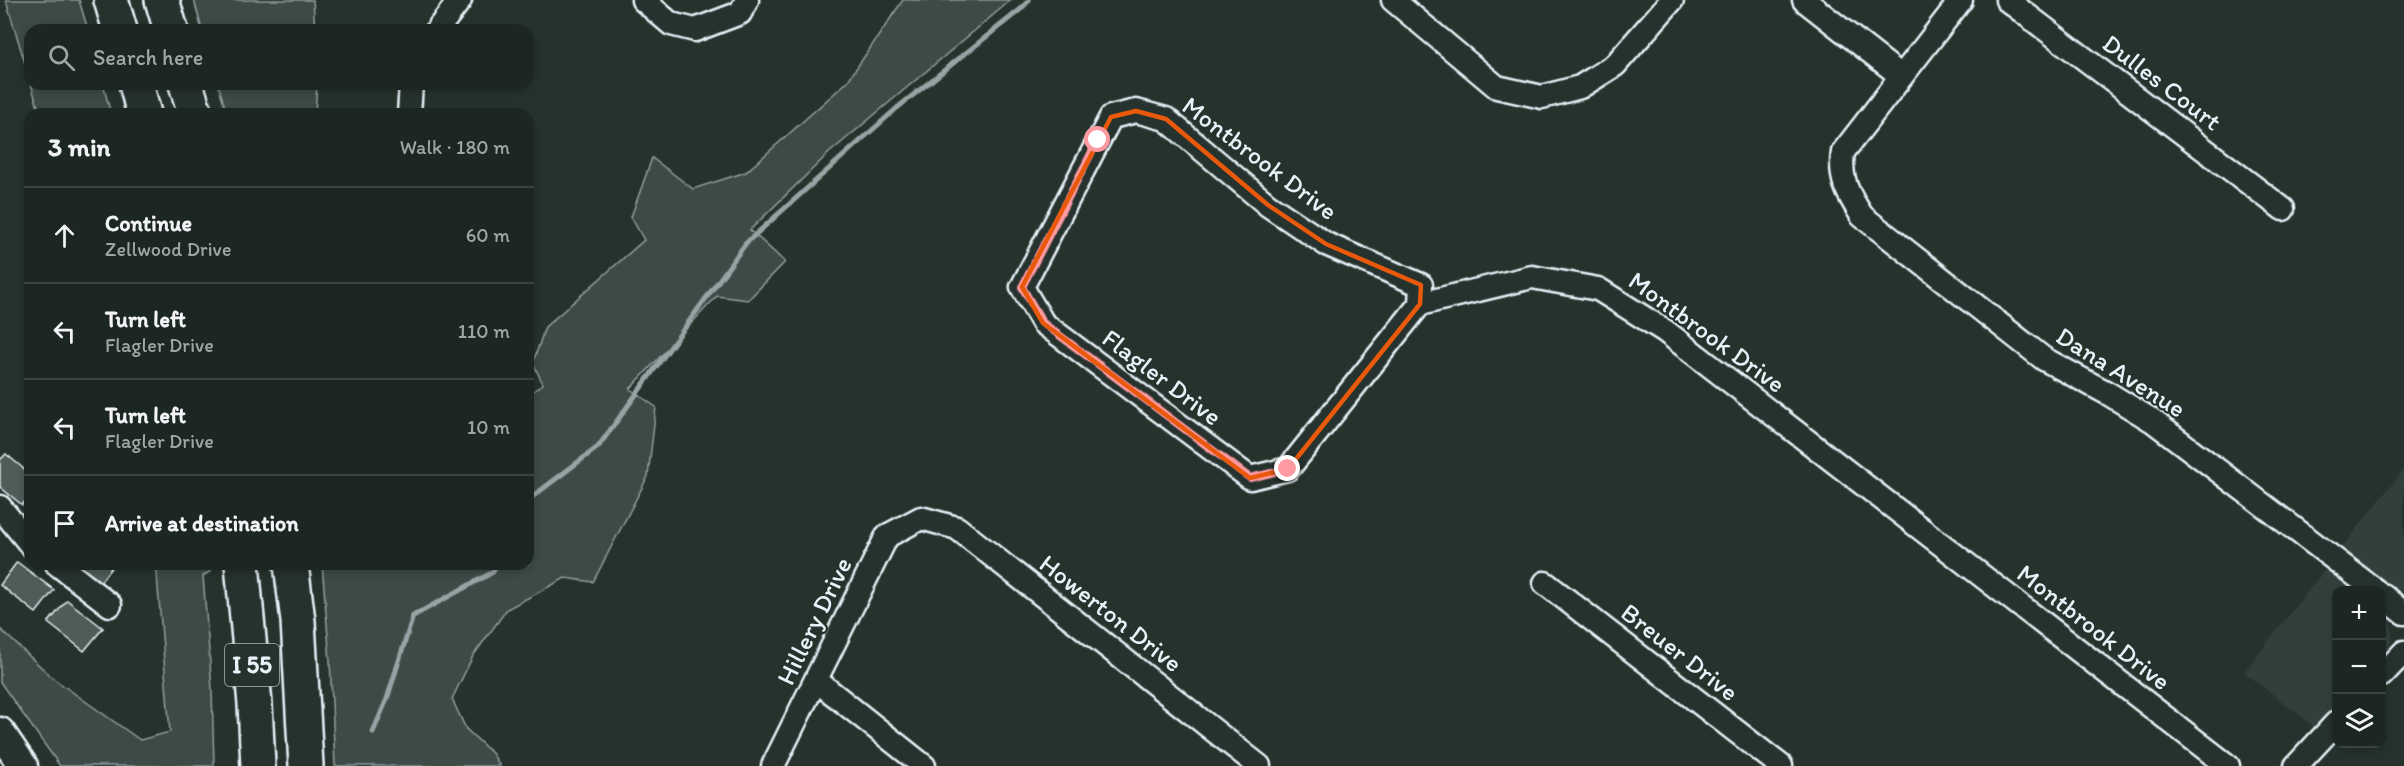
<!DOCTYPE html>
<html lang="en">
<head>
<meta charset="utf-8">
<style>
	body { margin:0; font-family:Itim,sans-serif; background:#29322f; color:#f1f3f6 }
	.controls { position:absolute; right:18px; bottom:18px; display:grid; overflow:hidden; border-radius:12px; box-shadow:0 3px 9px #0003 }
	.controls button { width:54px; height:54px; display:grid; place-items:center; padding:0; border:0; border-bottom:2px solid #3a4340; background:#1c2622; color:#f1f3f6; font:30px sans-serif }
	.stop { position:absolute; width:18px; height:18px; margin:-14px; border:4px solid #ff9aa2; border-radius:50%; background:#fff }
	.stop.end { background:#ff9aa2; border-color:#fff; box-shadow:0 2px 6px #0008 }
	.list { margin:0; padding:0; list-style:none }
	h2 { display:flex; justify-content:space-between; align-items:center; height:78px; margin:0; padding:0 24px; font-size:26px }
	h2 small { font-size:20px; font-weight:400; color:#a0a5a5 }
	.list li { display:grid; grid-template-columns:39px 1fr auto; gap:18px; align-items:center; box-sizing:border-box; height:96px; padding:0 24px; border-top:2px solid #3a4340 }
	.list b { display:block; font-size:22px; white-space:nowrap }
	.list p { margin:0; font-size:20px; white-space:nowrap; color:#a0a5a5 }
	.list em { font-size:20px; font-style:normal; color:#a0a5a5 }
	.icon { flex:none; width:33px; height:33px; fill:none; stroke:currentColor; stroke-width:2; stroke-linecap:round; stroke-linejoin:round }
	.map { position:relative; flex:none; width:2404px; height:766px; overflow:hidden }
	.search { position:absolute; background:#1c2622; box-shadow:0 3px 9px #0003; left:24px; top:24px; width:510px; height:66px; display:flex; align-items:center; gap:15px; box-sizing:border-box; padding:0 21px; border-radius:18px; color:#a0a5a5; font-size:22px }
	.panel { position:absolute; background:#1c2622; box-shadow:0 3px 9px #0003; left:24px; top:108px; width:510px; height:462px; border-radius:18px }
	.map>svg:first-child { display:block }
	.built { fill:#333f3a }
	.green { fill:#3e4b47; stroke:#939ea0; stroke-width:1.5 }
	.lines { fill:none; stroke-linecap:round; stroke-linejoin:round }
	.stream { stroke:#98a3a5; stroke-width:5 }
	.building { fill:#505c59; stroke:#e8f1f8; stroke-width:1.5 }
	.minor-casing { stroke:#e8f1f8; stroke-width:27 }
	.major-casing { stroke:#e8f1f8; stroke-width:33 }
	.highway-casing { stroke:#e8f1f8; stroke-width:38 }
	.minor { stroke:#26332d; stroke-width:22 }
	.major { stroke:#26332d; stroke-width:28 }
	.highway { stroke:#26332d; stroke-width:33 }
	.route { stroke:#ff9aa2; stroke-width:8 }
	.marked { fill:none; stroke:#e8590c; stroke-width:4.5; stroke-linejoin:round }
	.labels { text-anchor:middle; stroke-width:4.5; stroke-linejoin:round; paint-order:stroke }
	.shield { fill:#26332d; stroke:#aeb8bb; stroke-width:1.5 }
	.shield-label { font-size:24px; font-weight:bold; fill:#e8f1f8 }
	.street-label { font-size:26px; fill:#e8f1f8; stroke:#26332d }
</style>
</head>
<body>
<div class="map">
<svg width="2404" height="766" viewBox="0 0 2404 766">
	<rect width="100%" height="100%" fill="#26332d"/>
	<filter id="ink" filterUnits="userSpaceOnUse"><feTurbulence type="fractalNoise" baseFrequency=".0167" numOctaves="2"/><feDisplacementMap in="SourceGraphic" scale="12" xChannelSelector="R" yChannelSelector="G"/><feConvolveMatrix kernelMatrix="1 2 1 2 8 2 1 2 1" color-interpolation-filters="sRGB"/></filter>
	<g filter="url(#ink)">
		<path class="built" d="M2404,469V599L2339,552Z
			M2326,568L2354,590H2336V708L2317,729L2244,672Z
			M2382,612L2388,617L2392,628V641L2382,661Z"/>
		<path class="green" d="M6,0H79L88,30H30V80Z
			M194,0H313L315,30H202Z
			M903,0H1011L829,153L750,230L785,262L748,300L717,296L630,389L656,407L648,476L593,582L565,578L507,609L473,656L452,699L466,729L492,753L500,766H335L330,661L322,564H528V395L543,384L533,363L545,327L644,240L631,217L652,158L693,189L746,172L847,82Z
			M31,84H103L111,114H40Z
			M218,84H317L315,114H227Z
			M156,564H211V571L203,576L212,689L214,766H60L0,682V629L54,679L140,740L170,732Z"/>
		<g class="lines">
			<path class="stream" d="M528,500L598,447L746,243L897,108L1021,9L1029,0
				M373,732L387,699L413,616L493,572L497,564"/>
		</g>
		<path class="building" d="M6,454L30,474V495L22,505L0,487V460Z
			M17,562L54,590L36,613L0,585Z
			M77,564H114L98,585L75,566Z
			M67,600L103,628L84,651L48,623Z"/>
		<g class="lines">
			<defs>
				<path id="minor" d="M643,0L671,24L695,30L740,13L747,0
					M1393,0L1497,87L1542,97L1580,87L1615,65L1672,0
					M1804,0L1901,76
					M1961,0L1843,152C1839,179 1848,194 1862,216L2044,359L2109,394L2153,421L2375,590
					M2007,0L2283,209
					M437,30L460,0
					M409,114L411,84
					M1420,304L1288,469L1250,478L1043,323L1022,287L1111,117L1136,111L1166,119L1268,205L1326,244L1421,285L1420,304L1532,277L1598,289L1665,331L2228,766
					M0,507L30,544
					M57,564L110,605
					M1545,583L1781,766
					M2382,595L2404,613
					M2382,675L2404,652
					M817,681L924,766
					M773,766L887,536L921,518L957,528L1259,766
					M2296,766L2336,723"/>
				<path id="major" d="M0,732L23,766"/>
				<path id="highway" d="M111,0L120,30
					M162,0L171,30
					M136,84L144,114
					M186,84L195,114
					M242,564L255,704L258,766
					M291,564L298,621L306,766"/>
			</defs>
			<use href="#minor" class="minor-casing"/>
			<use href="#major" class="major-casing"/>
			<use href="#highway" class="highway-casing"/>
			<use href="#minor" class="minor"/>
			<use href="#major" class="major"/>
			<use href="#highway" class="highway"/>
		</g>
	</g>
	<g class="lines" filter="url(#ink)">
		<path class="route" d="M1098,140L1022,287L1043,323L1250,478L1288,469"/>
	</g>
	<path class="marked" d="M1136,111L1166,119L1268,205L1326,244L1421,285L1420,304L1288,469L1250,478L1043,323L1022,287L1111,117Z"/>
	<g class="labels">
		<rect class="shield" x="225" y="644" width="54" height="42" rx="4.5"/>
		<g class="shield-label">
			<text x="252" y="673">I 55</text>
		</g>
		<g class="street-label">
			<text transform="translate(2162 82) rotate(37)" y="9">Dulles Court</text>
			<text transform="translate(1260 158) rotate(37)" y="9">Montbrook Drive</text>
			<text transform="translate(1707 332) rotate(36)" y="9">Montbrook Drive</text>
			<text transform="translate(2121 372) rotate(32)" y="9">Dana Avenue</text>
			<text transform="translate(1162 377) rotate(37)" y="9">Flagler Drive</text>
			<text transform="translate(1111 613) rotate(38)" y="9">Howerton Drive</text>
			<text transform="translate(814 621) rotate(-64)" y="9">Hillery Drive</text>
			<text transform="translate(2094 627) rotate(38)" y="9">Montbrook Drive</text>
			<text transform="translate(1680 652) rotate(38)" y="9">Breuer Drive</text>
		</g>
	</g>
</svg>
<div class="controls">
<button>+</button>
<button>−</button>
<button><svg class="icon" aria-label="layers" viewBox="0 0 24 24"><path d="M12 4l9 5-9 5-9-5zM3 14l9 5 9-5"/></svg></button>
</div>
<div class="stop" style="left:1098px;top:140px"></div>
<div class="stop end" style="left:1288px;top:469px"></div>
<div class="search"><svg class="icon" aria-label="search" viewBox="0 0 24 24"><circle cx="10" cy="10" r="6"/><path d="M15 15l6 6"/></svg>Search here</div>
<section class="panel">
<h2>3 min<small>Walk · 180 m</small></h2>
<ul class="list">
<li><svg class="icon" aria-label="ahead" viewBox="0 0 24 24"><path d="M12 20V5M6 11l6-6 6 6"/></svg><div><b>Continue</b><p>Zellwood Drive</p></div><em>60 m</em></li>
<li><svg class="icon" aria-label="left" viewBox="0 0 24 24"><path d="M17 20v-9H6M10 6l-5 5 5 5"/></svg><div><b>Turn left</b><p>Flagler Drive</p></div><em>110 m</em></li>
<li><svg class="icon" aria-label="left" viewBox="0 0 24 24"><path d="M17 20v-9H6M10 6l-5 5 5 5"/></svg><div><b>Turn left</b><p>Flagler Drive</p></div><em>10 m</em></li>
<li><svg class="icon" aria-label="arrive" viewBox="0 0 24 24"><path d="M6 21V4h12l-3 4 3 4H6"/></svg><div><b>Arrive at destination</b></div></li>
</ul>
</section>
</div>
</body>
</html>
